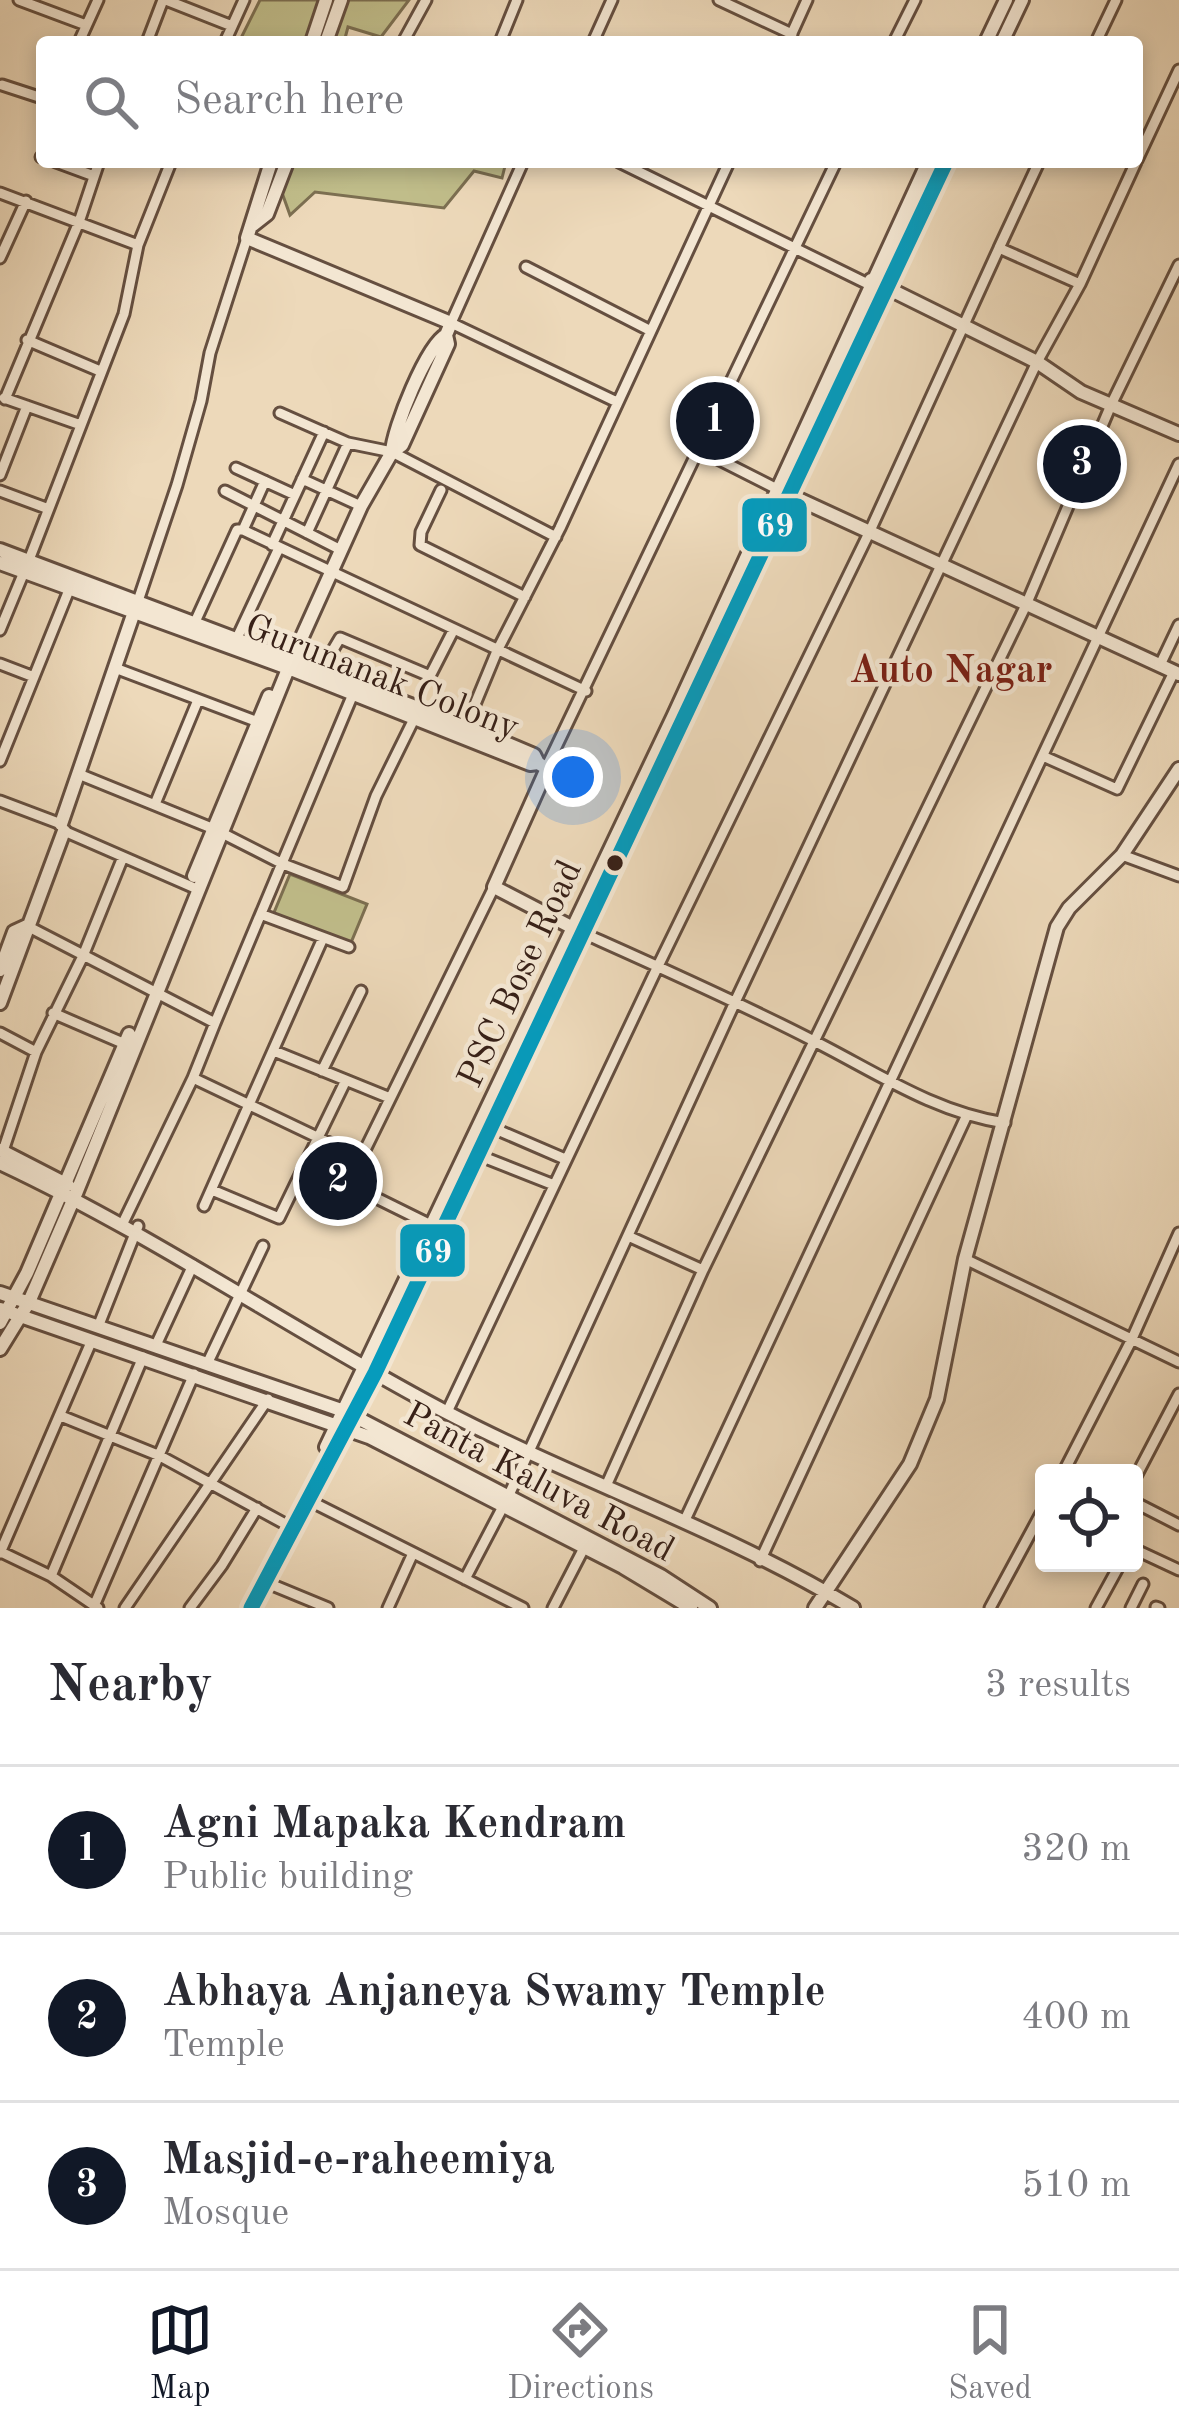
<!DOCTYPE html>
<html lang="en">
<head>
<meta charset="utf-8">
<style>
	body { margin:0; font-family:"Old Standard TT",serif; background:#f2f2f3; color:#2b2b33 }
	.controls { position:absolute; right:36px; bottom:36px; display:grid; overflow:hidden; border-radius:12px; box-shadow:0 6px 18px #0003 }
	.controls button { width:108px; height:108px; display:grid; place-items:center; padding:0; border:0; border-bottom:3px solid #e1e1e2; background:#fff; color:#2b2b33; font:60px sans-serif }
	.you { position:absolute; left:573px; top:777px; width:42px; height:42px; margin:-30px; border:9px solid #fff; border-radius:50%; background:#1a73e8; box-shadow:0 0 0 18px #1a73e833 }
	.badge { display:grid; place-items:center; width:78px; height:78px; border-radius:50%; background:#111827; color:#fff; font-size:39px; font-weight:700 }
	.pin { position:absolute; translate:-50% -50%; border:6px solid #fff; box-shadow:0 3px 12px #0006 }
	.list { margin:0; padding:0; list-style:none }
	h2 { display:flex; justify-content:space-between; align-items:center; height:156px; margin:0; padding:0 48px; font-size:51px }
	h2 small { font-size:39px; font-weight:400; color:#7c7c81 }
	.list li { display:grid; grid-template-columns:78px 1fr auto; gap:36px; align-items:center; box-sizing:border-box; height:168px; padding:0 48px; border-top:3px solid #e1e1e2 }
	.list b { display:block; font-size:45px; white-space:nowrap }
	.list p { margin:0; font-size:39px; white-space:nowrap; color:#7c7c81 }
	.list em { font-size:39px; font-style:normal; color:#7c7c81 }
	.icon { flex:none; width:66px; height:66px; fill:none; stroke:currentColor; stroke-width:2; stroke-linecap:round; stroke-linejoin:round }
	.map { position:relative; flex:none; width:1179px; height:1608px; overflow:hidden }
	.search { position:absolute; background:#fff; box-shadow:0 6px 18px #0003; left:36px; right:36px; top:36px; height:132px; display:flex; align-items:center; gap:30px; box-sizing:border-box; padding:0 42px; border-radius:12px; color:#7c7c81; font-size:45px }
	.sheet { height:660px; background:#fff }
	nav { display:flex; justify-content:space-around; align-items:center; box-sizing:border-box; height:168px; border-top:3px solid #e1e1e2; background:#fff; font-size:33px; color:#7c7c81 }
	nav a { display:grid; justify-items:center; gap:6px }
	nav .on { color:#111827 }
	.map>svg:first-child { display:block }
	.green { fill:#c0bd8a; stroke:#7c6f51; stroke-width:3 }
	.lines { fill:none; stroke-linecap:round; stroke-linejoin:round }
	.minor-casing { stroke:#654f40; stroke-width:15 }
	.tertiary-casing { stroke:#654f40; stroke-width:18 }
	.minor { stroke:#f3e6d2; stroke-width:9 }
	.tertiary { stroke:#f3e6d2; stroke-width:12 }
	.bus-1-casing { stroke:#f3e6d2; stroke-width:24 }
	.bus-1 { stroke:#069bbc; stroke-width:15 }
	.bus-dot { fill:#382118; stroke:#f3e6d2; stroke-width:4.5 }
	.labels { text-anchor:middle; stroke-width:9; stroke-linejoin:round; paint-order:stroke }
	.street-label { font-size:36px; fill:#382118; stroke:#f3e6d2 }
	.neighbourhood-label { font-size:39px; font-weight:bold; fill:#7a1f14; stroke:#f3e6d2 }
	.line-badge { stroke:#f3e6d2; stroke-width:4.5 }
	.badge-label { font-size:33px; text-anchor:middle; font-weight:bold; fill:#fff }
</style>
</head>
<body>
<div class="map">
<svg width="1179" height="1608" viewBox="0 0 1179 1608">
	<rect width="100%" height="100%" fill="#edd9ba"/>
	<filter id="stains"><feTurbulence type="fractalNoise" baseFrequency=".00167" numOctaves="4"/><feColorMatrix values="0 0 0 0 .2 0 0 0 0 .09 0 0 0 0 .02 0 0 0 .5 -.17"/></filter>
	<radialGradient id="worn" r=".72"><stop offset=".6" stop-color="#630" stop-opacity="0"/><stop offset="1" stop-color="#630" stop-opacity=".3"/></radialGradient>
	<path class="green" d="M260,0H409L381,37L348,27L344,42H239Z
		M271,162H506L502,178L474,171L444,208L315,192L290,215Z
		M290,874L367,904L350,945L273,915Z"/>
	<g class="lines">
		<defs>
			<path id="minor" d="M19,0L86,25
				M166,0L232,26
				M719,0L792,34
				M79,42L98,0
				M147,42L163,0
				M225,42L244,0
				M403,42L426,0
				M500,42L517,0
				M593,42L612,0
				M788,42L807,0
				M894,42L915,0
				M1096,42L1116,0
				M2,85L42,98
				M41,157H42
				M1137,160L1179,70
				M56,162L94,176
				M523,162L451,323L617,402
				M619,162L870,285
				M1039,162L999,248L1080,284L1136,162
				M0,193L138,245
				M0,258L26,201
				M526,267L649,330
				M27,340L100,371
				M4,398L78,424
				M5,399L79,222L99,162
				M280,413L348,443L392,452L556,537
				M698,449L779,490
				M236,468L295,495L324,432
				M0,475L27,406
				M302,479L361,506
				M441,490L421,532L420,545L525,597
				M0,491L46,508
				M225,491L341,550
				M243,530L586,691
				M307,533L348,443
				M272,545L295,495
				M29,560L124,314L138,245L171,162
				M138,601L177,485L201,401L210,353L247,238
				M195,622L237,530H243L265,481
				M0,630L24,572
				M237,638L279,548
				M0,664L34,677
				M1160,665L1179,625
				M115,668L258,722
				M321,670L340,638L430,676L453,631
				M466,726L497,651L560,528L729,162
				M1045,757L1117,789L1174,672
				M0,761L69,590
				M546,768L836,162
				M81,775L214,829L283,864L343,887L376,796L414,719
				M0,801L61,824L64,831L197,889
				M155,804L198,700
				M1122,855L1179,876
				M263,915L349,947
				M27,926L215,1023L353,694
				M583,933C659,967 736,1001 810,1039C874,1071 933,1112 1005,1123
				M53,1013L125,1044
				M0,1033L36,1052
				M274,1051L390,1098
				M322,1071L361,991
				M193,1078L215,1023
				M486,1125L565,1159
				M3,1151L36,1052L83,956L123,857
				M478,1155L554,1185
				M361,1158L350,1185L433,1226
				M212,1190L279,1218L346,1080
				M204,1206L323,938
				M122,1225L193,1078L361,1158L494,887
				M628,1236L703,1270
				M965,1259L1179,1362
				M98,1327L138,1226
				M156,1345L193,1265
				M208,1362L263,1246
				M447,1412L658,966L869,533L999,248
				M61,1416L160,1456L287,1525
				M1063,1473L1131,1341L1179,1233
				M1134,1480L1179,1394
				M606,1486L703,1270L1026,605L1111,405L1179,265
				M306,1499L523,1608
				M1134,1502L1179,1525
				M684,1522L1179,464
				M1134,1549L1179,1570
				M1,1552L51,1576
				M0,1553L92,1340
				M760,1561L966,1117
				M465,1579L508,1497L735,1002L1037,362L1080,284
				M265,1582L328,1608
				M94,1606L194,1374
				M1156,1607L1159,1608
				M98,1608L51,1576L143,1357
				M125,1608L268,1399
				M190,1608L222,1565L257,1508
				M388,1608L413,1553
				M553,1608L584,1548
				M990,1608L1044,1508
				M1096,1608L1119,1566
				M1131,1608L1143,1584"/>
			<path id="tertiary" d="M312,42L326,0
				M326,42L341,0
				M986,42L1006,0
				M1002,42L1022,0
				M253,225L267,214L287,162
				M871,280L1037,362L1081,392L1179,434
				M392,452C393,429 427,345 446,335
				M785,493L1179,674
				M0,550L466,726L534,755L538,763
				M0,563L288,668L530,764L538,763
				M538,763L546,768L545,773L494,887L577,930
				M61,824L134,612
				M194,876L269,696
				M0,970L14,932L27,926
				M0,1003L64,831
				M0,1150L68,1185
				M0,1163C154,1235 294,1332 444,1411C578,1481 724,1530 853,1608
				M0,1293L344,1411L661,1576L710,1608
				M0,1309L369,1437L623,1567L691,1608
				M0,1323L27,1273L129,1034
				M0,1349L29,1302L77,1191L292,659L361,506L392,452L402,445L448,344L446,335L451,323L247,238L271,162
				M326,1447L674,715L928,162
				M251,1608L375,1373L946,162
				M815,1608L910,1464L937,1399L965,1259L1057,927L1069,908L1122,855L1179,769"/>
		</defs>
		<use href="#minor" class="minor-casing"/>
		<use href="#tertiary" class="tertiary-casing"/>
		<use href="#minor" class="minor"/>
		<use href="#tertiary" class="tertiary"/>
		<defs>
			<path id="bus-1" d="M251,1608L375,1373L946,162"/>
		</defs>
		<use href="#bus-1" class="bus-1-casing"/>
		<use href="#bus-1" class="bus-1"/>
	</g>
	<circle class="bus-dot" cx="615" cy="863" r="10"/>
	<g class="labels">
		<g class="street-label">
			<text transform="translate(383 675) rotate(21)" y="13">Gurunanak Colony</text>
			<text transform="translate(518 973) rotate(-65)" y="13">PSC Bose Road</text>
			<text transform="translate(540 1480) rotate(28)" y="13">Panta Kaluva Road</text>
		</g>
		<g class="neighbourhood-label">
			<text x="951" y="682">Auto Nagar</text>
		</g>
	</g>
	<g class="line-badge">
		<rect x="740" y="496" width="69" height="58" rx="12" fill="#069bbc"/>
		<rect x="398" y="1222" width="69" height="57" rx="12" fill="#069bbc"/>
	</g>
	<g class="badge-label">
		<text x="775" y="536">69</text>
		<text x="433" y="1262">69</text>
	</g>
	<rect width="100%" height="100%" filter="url(#stains)"/>
	<rect width="100%" height="100%" fill="url(#worn)"/>
</svg>
<div class="controls">
<button><svg class="icon" aria-label="locate" viewBox="0 0 24 24"><circle cx="12" cy="12" r="6"/><path d="M12 2v4M12 18v4M2 12h4M18 12h4"/></svg></button>
</div>
<div class="you"></div>
<div class="pin badge" style="left:715px;top:421px">1</div>
<div class="pin badge" style="left:338px;top:1181px">2</div>
<div class="pin badge" style="left:1082px;top:464px">3</div>
<div class="search"><svg class="icon" aria-label="search" viewBox="0 0 24 24"><circle cx="10" cy="10" r="6"/><path d="M15 15l6 6"/></svg>Search here</div>
</div>
<section class="sheet">
<h2>Nearby<small>3 results</small></h2>
<ul class="list">
<li><span class="badge">1</span><div><b>Agni Mapaka Kendram</b><p>Public building</p></div><em>320 m</em></li>
<li><span class="badge">2</span><div><b>Abhaya Anjaneya Swamy Temple</b><p>Temple</p></div><em>400 m</em></li>
<li><span class="badge">3</span><div><b>Masjid-e-raheemiya</b><p>Mosque</p></div><em>510 m</em></li>
</ul>
</section>
<nav>
<a class="on"><svg class="icon" aria-label="map" viewBox="0 0 24 24"><path d="M3 6l6-2 6 2 6-2v14l-6 2-6-2-6 2zM9 4v14M15 6v14"/></svg>Map</a>
<a><svg class="icon" aria-label="directions" viewBox="0 0 24 24"><path d="M12 3l9 9-9 9-9-9zM9 14v-3h6M13 9l2 2-2 2"/></svg>Directions</a>
<a><svg class="icon" aria-label="saved" viewBox="0 0 24 24"><path d="M7 4h10v16l-5-4-5 4z"/></svg>Saved</a>
</nav>
</body>
</html>
